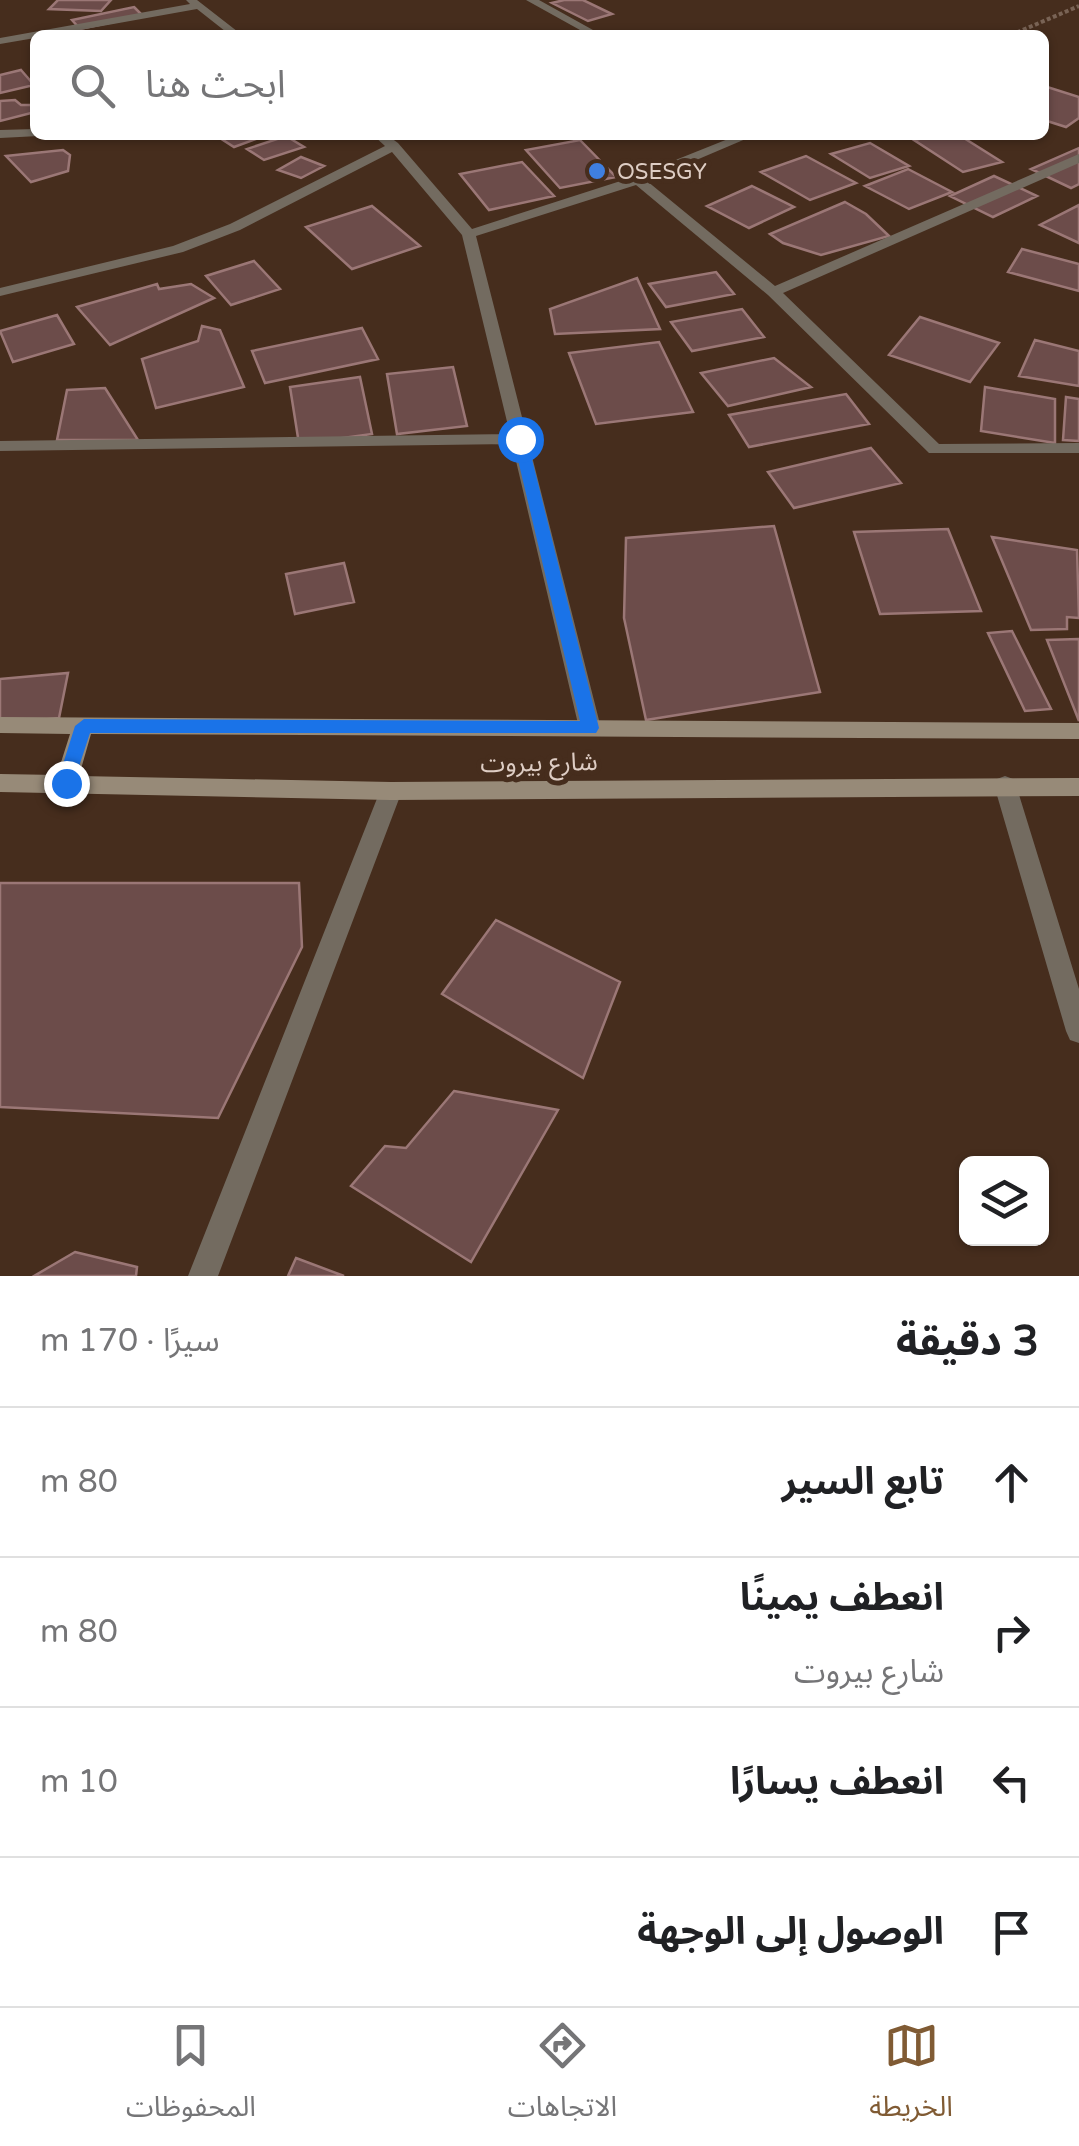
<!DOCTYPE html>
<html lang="ar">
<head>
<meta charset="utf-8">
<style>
	body { margin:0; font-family:"Varela Round","Noto Sans Arabic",sans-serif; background:#f6f6f6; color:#202124; direction:rtl }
	.controls { position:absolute; right:30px; bottom:30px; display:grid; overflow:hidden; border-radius:15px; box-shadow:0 2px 8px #0004 }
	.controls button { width:90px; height:90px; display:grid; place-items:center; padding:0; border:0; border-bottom:2px solid #e0e0e0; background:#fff; color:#202124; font:50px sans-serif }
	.stop { position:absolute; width:30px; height:30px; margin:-22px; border:8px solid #1a73e8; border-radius:50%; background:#fff }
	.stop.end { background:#1a73e8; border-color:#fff; box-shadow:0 2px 10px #0008 }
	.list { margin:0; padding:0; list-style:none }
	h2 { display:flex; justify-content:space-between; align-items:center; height:130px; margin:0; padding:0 40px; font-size:42px }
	h2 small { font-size:32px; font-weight:400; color:#757577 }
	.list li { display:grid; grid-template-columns:65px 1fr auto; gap:30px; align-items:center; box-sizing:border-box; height:150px; padding:0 40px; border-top:2px solid #e0e0e0 }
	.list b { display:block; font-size:38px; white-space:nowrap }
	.list p { margin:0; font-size:32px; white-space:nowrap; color:#757577 }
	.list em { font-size:32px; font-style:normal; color:#757577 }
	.icon { flex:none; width:55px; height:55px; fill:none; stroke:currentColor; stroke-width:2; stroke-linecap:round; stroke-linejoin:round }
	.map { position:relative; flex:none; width:1079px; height:1276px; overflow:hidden; direction:ltr }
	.search { position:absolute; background:#fff; box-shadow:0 2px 8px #0004; left:30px; right:30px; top:30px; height:110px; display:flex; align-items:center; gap:25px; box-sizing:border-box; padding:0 35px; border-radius:15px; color:#757577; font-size:38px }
	.sheet { height:730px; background:#fff }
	nav { display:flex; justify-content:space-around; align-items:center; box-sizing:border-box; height:140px; border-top:2px solid #e0e0e0; background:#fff; font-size:28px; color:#757577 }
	nav a { display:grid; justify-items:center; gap:5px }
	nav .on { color:#805b34 }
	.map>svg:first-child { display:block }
	.building { fill:#6c4c4a; stroke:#9b7776; stroke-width:2.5 }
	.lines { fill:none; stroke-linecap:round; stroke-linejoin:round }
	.path { stroke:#796355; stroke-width:4; stroke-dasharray:4 2.5; stroke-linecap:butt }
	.street { fill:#736b60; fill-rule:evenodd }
	.secondary { fill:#978a78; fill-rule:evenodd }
	.route { fill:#1a73e8 }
	.shop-dot { fill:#3f7fe0; stroke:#462d1d; stroke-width:4 }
	.labels { text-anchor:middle; stroke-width:10; stroke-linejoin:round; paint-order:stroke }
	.far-poi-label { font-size:22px; fill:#decdc4; stroke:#462d1d; text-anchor:start }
	.street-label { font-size:25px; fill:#decdc4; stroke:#462d1d }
</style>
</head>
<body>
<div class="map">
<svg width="1079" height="1276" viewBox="0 0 1079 1276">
	<rect width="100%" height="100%" fill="#462d1d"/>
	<path class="building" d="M58,0H111L101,11L49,9Z
		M564,0H583L612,14L588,21L552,3Z
		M134,7L143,16L80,29L72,20Z
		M21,70L34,85L0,93V75Z
		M1044,86L1079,97V118L1066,127L1044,120Z
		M15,100L21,105H35V112L0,121V101Z
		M229,135H267L234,147L220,138Z
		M938,135H959L1002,162L963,172L914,140Z
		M286,136L304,147L264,160L247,149Z
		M580,140L616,177L560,188L526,150Z
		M870,143L909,166L870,178L831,154Z
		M1079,148V184L1071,188L1031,169Z
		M63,150L70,155L68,171L31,182L6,156Z
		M806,156L856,183L810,200L761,172Z
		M301,157L324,166L301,178L278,170Z
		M522,162L554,196L489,210L460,174Z
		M908,169L952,192L909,209L865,186Z
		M994,176L1037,196L993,217L950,196Z
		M752,186L794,207L749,228L707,206Z
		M845,202L866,214L889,236L821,255L783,243L770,234Z
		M1079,205V243L1040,225Z
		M372,206L420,246L352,269L306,227Z
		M1022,249L1079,264V291L1008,272Z
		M254,261L280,289L231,305L206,276Z
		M716,272L734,294L666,307L649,284Z
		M637,278L660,329L555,334L550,309Z
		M157,284L159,289L191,284L214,298L110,345L77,307Z
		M742,309L764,337L692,351L671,322Z
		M57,315L74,344L13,362L0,331Z
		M920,317L999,343L970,382L889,355Z
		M202,326L220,330L244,387L156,408L142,359L198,341Z
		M362,328L378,359L265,383L252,351Z
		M1035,340L1079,351V386L1019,376Z
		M659,342L693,412L596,424L569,353Z
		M774,358L811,387L728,406L701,373Z
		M453,367L467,426L397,434L387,374Z
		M360,377L372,434L299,444L290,387Z
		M985,387L1055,399V443L981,431Z
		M105,388L138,440H57L67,390Z
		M846,394L869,424L749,447L729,415Z
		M1066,397L1079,399V441L1063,440Z
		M871,448L901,483L794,508L768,472Z
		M774,526L820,692L646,720L624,618L626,538Z
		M948,529L981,611L880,614L854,532Z
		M992,537L1077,550L1079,618L1067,617V629L1031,630Z
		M344,563L354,602L295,614L286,574Z
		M1012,631L1051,709L1025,711L988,633Z
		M1079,639V721L1047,640Z
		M68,673L59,718L0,724V679Z
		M0,883H299L302,947L218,1118L0,1107Z
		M496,920L620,982L583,1078L442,994Z
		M454,1091L558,1110L471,1262L351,1186L385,1146L406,1148Z
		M75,1252L137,1267L136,1276H34Z
		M296,1258L344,1276H288Z"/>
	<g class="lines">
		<path class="path" d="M1011,35L1079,6"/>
		<path class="street" d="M186,0H197L242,35H230L197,9L52,35H35V38L0,44V38L190,4Z
			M526,0H539L602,35H589Z
			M35,129V135L39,136L0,138V130Z
			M373,135H387L398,143L472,229L633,177L738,135H755L647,181L775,286L1079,154V163L783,293L939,444L1079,443V453H929L768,295L636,185L476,236L601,728L598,734H582L579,728L512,444L0,451V441L510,434L462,235L392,152L240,230L183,252L0,296V288L173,246L230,224L385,146Z
			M1005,776L1013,779L1016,785L1079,989V1043L1070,1040L1066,1031L994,785L997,779Z
			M391,782L399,785L402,791L218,1276H188L380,791L383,785Z"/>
		<path class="secondary" d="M0,717L1079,723V739L91,734L79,776L391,782L1079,778V796L391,800L0,792V774L57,775L70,734L0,733Z"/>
	</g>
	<path class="route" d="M520,435L527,439L599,728L596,733H90L72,788H60L57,783L75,726L84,719L580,721L513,439Z"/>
	<circle class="shop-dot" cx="597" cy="171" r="10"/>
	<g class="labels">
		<g class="far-poi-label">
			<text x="617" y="179">OSESGY</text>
		</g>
		<g class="street-label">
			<text transform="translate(539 762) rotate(-1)" y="9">شارع بيروت</text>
		</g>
	</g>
</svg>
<div class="controls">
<button><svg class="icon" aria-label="layers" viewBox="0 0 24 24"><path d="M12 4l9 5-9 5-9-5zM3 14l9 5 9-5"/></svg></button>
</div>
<div class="stop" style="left:520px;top:439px"></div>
<div class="stop end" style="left:66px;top:783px"></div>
<div class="search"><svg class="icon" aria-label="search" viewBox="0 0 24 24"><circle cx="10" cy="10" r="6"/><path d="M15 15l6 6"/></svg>ابحث هنا</div>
</div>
<section class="sheet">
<h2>3 دقيقة<small>سيرًا · 170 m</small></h2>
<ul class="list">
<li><svg class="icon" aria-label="ahead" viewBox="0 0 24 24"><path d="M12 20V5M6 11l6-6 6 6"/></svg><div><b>تابع السير</b></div><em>80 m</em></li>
<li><svg class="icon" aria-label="right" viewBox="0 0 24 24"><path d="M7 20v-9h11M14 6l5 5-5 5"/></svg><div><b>انعطف يمينًا</b><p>شارع بيروت</p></div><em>80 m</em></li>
<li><svg class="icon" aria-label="left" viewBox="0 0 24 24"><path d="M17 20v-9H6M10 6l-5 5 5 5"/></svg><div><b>انعطف يسارًا</b></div><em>10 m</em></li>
<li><svg class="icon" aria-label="arrive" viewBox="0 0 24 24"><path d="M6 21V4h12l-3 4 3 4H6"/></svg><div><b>الوصول إلى الوجهة</b></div></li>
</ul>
</section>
<nav>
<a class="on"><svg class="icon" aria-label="map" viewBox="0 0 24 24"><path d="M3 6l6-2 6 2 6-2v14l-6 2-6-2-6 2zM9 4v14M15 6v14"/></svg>الخريطة</a>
<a><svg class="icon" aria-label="directions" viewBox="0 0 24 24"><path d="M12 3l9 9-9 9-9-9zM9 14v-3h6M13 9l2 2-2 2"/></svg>الاتجاهات</a>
<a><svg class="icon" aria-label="saved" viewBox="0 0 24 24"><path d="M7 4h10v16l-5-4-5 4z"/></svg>المحفوظات</a>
</nav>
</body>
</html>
